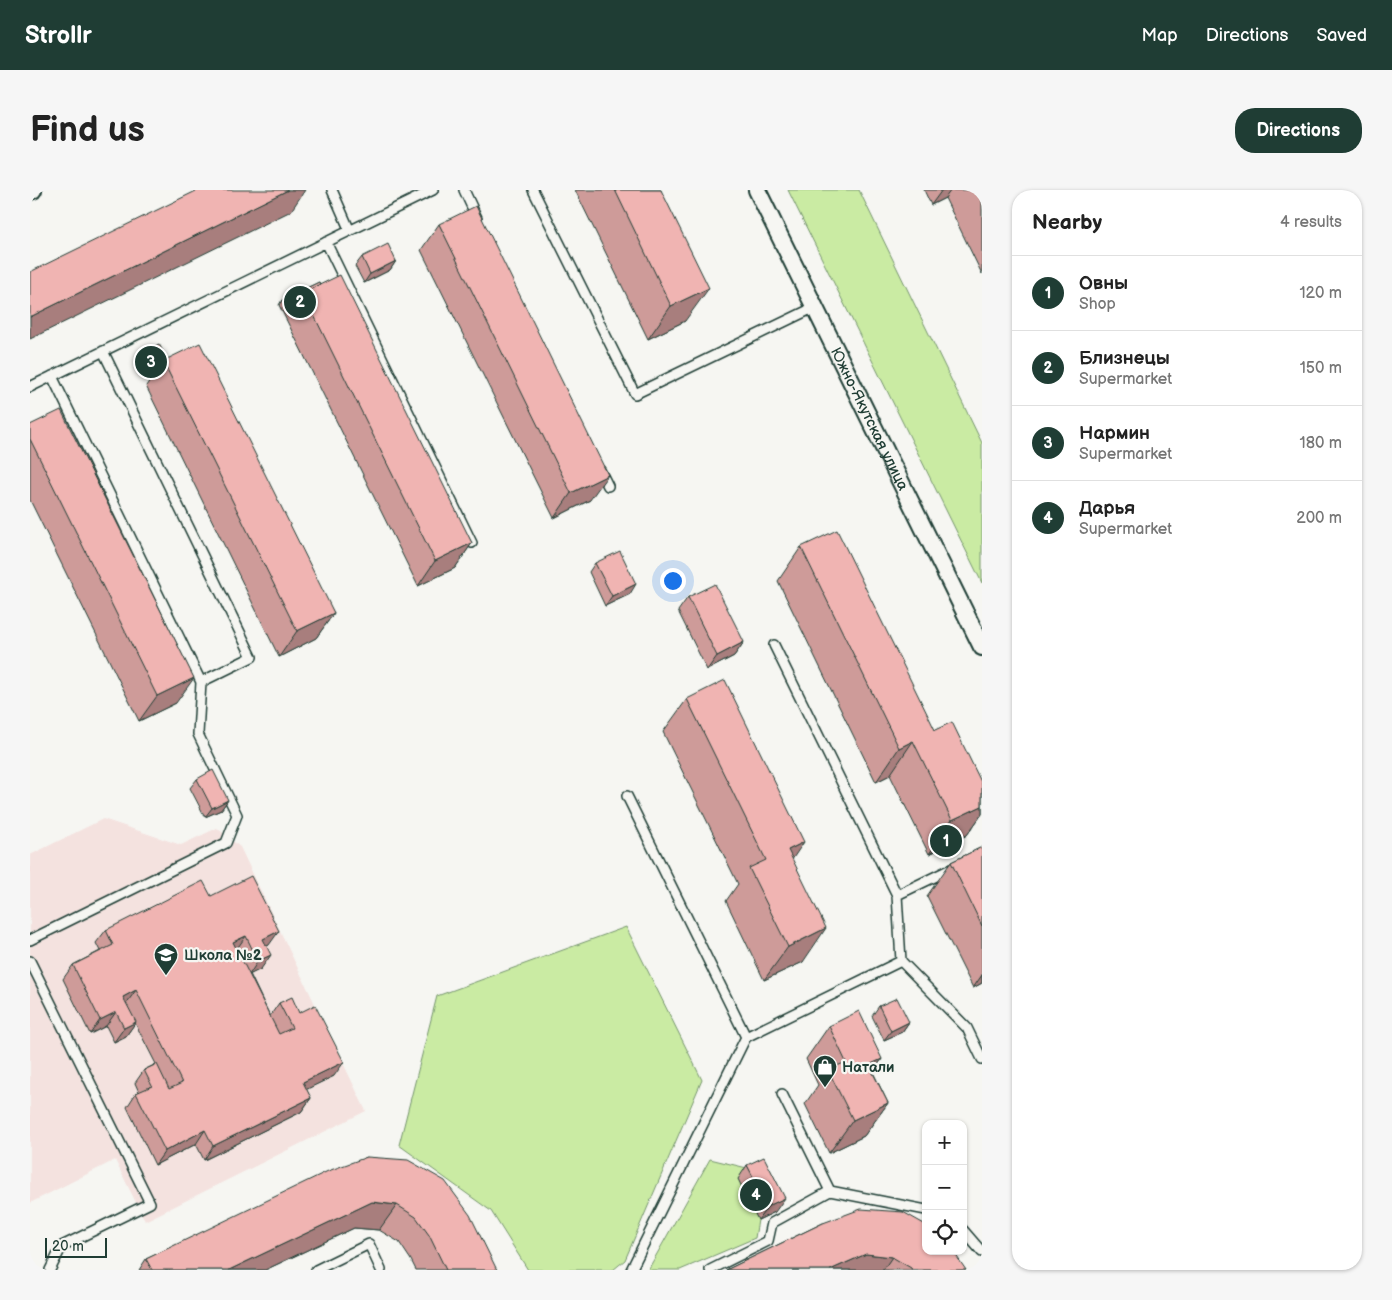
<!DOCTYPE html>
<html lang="en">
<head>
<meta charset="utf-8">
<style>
	body { margin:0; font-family:"Balsamiq Sans",sans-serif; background:#f6f6f6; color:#222 }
	.controls { position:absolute; right:15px; bottom:15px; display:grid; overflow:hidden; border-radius:10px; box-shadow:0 1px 4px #0004 }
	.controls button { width:45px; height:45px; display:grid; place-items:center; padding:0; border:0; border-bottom:1px solid #e0e0e0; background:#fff; color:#222; font:25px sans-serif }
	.scale { position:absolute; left:15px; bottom:12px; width:62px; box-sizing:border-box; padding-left:5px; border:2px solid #1f3d34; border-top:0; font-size:14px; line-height:18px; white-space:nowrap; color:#1f3d34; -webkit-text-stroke:4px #f6f6f2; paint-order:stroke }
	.you { position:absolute; left:642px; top:390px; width:18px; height:18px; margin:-12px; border:4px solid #fff; border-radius:50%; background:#1a73e8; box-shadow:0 0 0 8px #1a73e833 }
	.badge { display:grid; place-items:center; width:32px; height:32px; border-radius:50%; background:#1f3d34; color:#fff; font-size:16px; font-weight:700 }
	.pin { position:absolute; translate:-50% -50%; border:2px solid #fff; box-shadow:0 1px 5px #0006 }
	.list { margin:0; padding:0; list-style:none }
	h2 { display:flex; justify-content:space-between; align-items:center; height:65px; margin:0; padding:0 20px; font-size:21px }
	h2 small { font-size:16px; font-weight:400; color:#767676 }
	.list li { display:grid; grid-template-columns:32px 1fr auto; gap:15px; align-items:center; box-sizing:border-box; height:75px; padding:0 20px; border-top:1px solid #e0e0e0 }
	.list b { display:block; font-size:19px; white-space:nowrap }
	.list p { margin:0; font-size:16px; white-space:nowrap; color:#767676 }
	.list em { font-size:16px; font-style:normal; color:#767676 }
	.icon { flex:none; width:28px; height:28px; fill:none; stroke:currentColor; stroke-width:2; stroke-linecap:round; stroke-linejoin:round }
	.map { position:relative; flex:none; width:952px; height:1080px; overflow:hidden; border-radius:20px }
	header { display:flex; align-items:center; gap:30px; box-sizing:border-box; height:70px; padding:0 25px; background:#1f3d34; color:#fff }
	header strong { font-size:24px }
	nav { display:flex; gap:28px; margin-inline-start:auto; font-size:18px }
	.intro { display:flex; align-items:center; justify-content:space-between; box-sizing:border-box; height:120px; padding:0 30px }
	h1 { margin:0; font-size:35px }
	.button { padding:12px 22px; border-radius:20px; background:#1f3d34; color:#fff; font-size:18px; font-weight:700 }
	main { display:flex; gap:30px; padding:0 30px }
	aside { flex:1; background:#fff; border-radius:20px; box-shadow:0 1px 4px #0004 }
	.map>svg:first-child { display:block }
	.built { fill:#f4e2df }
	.green { fill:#caeba3; stroke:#74946c }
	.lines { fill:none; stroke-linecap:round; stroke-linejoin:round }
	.service-casing { stroke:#1f3d34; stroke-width:12 }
	.minor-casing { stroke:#1f3d34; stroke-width:20 }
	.service { stroke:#f6f6f2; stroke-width:9 }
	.minor { stroke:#f6f6f2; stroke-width:16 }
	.wall { fill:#ce9b99; stroke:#1f3d34 }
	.shaded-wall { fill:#a87e7d; stroke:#1f3d34 }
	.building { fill:#f0b4b2; stroke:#1f3d34 }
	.labels { text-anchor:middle; stroke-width:4.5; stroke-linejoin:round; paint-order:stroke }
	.street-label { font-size:15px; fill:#1f3d34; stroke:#f6f6f2 }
	.poi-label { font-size:15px; font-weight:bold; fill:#1f3d34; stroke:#f6f6f2; text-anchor:start }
</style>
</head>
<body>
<header>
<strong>Strollr</strong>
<nav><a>Map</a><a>Directions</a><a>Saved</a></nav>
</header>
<div class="intro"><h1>Find us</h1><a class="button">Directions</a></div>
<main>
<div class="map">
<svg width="952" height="1080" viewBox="0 0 952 1080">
	<rect width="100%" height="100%" fill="#f6f6f2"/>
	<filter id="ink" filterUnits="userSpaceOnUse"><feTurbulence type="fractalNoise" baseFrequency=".02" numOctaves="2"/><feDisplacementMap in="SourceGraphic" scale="10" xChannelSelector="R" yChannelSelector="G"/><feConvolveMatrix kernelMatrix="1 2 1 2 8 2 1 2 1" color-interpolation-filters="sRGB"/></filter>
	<g filter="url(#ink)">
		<path class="built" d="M73,629L151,655L187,638L210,657L336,921L115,1031L85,970L0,1013V665Z"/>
		<path class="green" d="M758,0H829L952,253V393Z
			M596,737L672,890L595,1070L583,1080H498L461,1021L369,955L407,806Z
			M680,969L725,980L728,1030L725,1048L650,1080H618Z"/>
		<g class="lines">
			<defs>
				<path id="service" d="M302,0L320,41
					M434,0L447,28
					M503,0L605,204L785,117
					M296,52L442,353
					M22,186L171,492L222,467L73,161
					M0,197L403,0
					M570,280L578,296
					M597,606L716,847L871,771L867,705L744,455
					M867,705L923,678
					M0,750L196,653L207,625L168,544L171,492
					M0,771L120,1013L32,1056L20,1080
					M871,771L937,838L952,869
					M752,904L800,1001L896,1020
					M933,1040L952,1062
					M286,1080L339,1054L351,1080
					M601,1080L716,847
					M680,1080L738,1051L742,1033L800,1001"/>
				<g id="minor">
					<path id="s1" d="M727,0L952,457"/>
					<path d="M0,1L3,0"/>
				</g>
			</defs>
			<use href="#service" class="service-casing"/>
			<use href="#minor" class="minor-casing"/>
			<use href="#service" class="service"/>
			<use href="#minor" class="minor"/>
		</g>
		<path class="wall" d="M545,0H631L655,131L618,149Z
			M894,0H952V84L915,8L901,15Z
			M409,34L560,310L524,328L391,60Z
			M332,67L366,71L360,80L334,93L325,76Z
			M289,92L442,353L425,378L388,396L249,115L252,110Z
			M111,163L137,169L304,423L286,448L249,467L116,196L126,181L117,185L108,168Z
			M0,235L146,513L109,531L0,310Z
			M771,357L905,540L952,594V624L937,645L899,664L860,585L846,592L748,391Z
			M565,373L600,404L575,416L559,382Z
			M658,407L714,452L704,466L677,480L648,421Z
			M657,509L762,669L773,772L734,790L696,711L708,694L633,542Z
			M167,589L198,610L191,620L175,627L160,598Z
			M952,657V793L943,798L897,706L921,672Z
			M181,706L239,755L236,756L231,779L220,784L240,826L249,813L269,823L304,886L276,899L281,908L271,922L174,970L166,954L125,975L97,917L106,903L109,902L105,893L114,880L126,874L105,833L96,846L84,852L76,836L60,844L33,789L43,775L70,761L66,753L76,740Z
			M849,816L879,832L872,842L854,850L842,826Z
			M799,836L852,869L843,882L858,913L834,946L799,963L775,914L788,895L776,869Z
			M337,967L467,1080H386L381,1070L369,1052L349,1040L324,1038L235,1080H109L116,1069Z
			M717,975L745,1022L728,1030L708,989Z
			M793,1033L936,1080H696Z"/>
		<path class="shaded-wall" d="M258,0H275L261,21L0,149V127Z
			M912,0H921L915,8L901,15Z
			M366,71L360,80L334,93L340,84Z
			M679,98L655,131L618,149L641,116Z
			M130,176L126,181L117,185L120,180Z
			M578,285L560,310L524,328L541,303Z
			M442,353L425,378L388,396L405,371Z
			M606,394L600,404L575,416L582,406Z
			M304,423L286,448L249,467L267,441Z
			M714,452L704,466L677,480L687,466Z
			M164,488L146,513L109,531L127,506Z
			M883,551L860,585L846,592L869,558Z
			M198,610L191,620L175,627L182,618Z
			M952,616V624L937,645L899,664L922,630Z
			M774,652L751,686L758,660Z
			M796,738L773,772L734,790L758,757Z
			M249,741L239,755L223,763L233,749Z
			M216,746L206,760L203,752Z
			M241,765L231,779L219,785L228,771Z
			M952,785V793L943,798Z
			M106,800L96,814L93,807Z
			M86,822L76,836L60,844L70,830Z
			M106,832L96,846L84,852L94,838Z
			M879,832L872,842L854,850L861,841Z
			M852,869L828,902L839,875Z
			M314,872L304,886L263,906L273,892Z
			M281,908L271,922L174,970L183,956Z
			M858,913L834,946L799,963L823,930Z
			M175,940L166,954L125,975L135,961Z
			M755,1008L745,1022L728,1030L738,1016Z
			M342,1012L367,1015L349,1040L324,1038L235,1080H199Z
			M836,1064L862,1067L853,1080H800Z"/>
		<path class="building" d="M168,0H258L0,127V82Z
			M585,0H631L679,98L641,116Z
			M446,16L578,285L541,303L409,34Z
			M358,54L366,71L340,84L332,67Z
			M310,85L442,353L405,371L273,103Z
			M289,92L290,94L273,103L258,123L252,110Z
			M170,153L304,423L267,441L133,171Z
			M129,154L137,169L133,171L130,176L120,180L111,163Z
			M31,220L164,488L127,506L0,249V235Z
			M807,340L905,540L922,532L952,594V616L922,630L883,551L869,558L771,357Z
			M590,361L606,394L582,406L565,373Z
			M685,394L714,452L687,466L658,407Z
			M695,490L774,652L758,660L796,738L758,757L719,678L736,670L657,509Z
			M183,580L198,610L182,618L167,589Z
			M952,657V736L921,672Z
			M221,686L249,741L233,749L241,765L228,771L216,746L203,752L249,844L262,838L249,813L262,807L269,823L285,815L314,872L273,892L281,908L183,956L175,940L135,961L106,903L122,896L114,880L127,874L139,899L152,893L106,800L93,807L106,832L94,838L86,822L70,830L43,775L83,755L76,740L173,691L181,706Z
			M867,808L879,832L861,841L849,816Z
			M829,821L852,869L839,875L858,913L823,930L798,880L816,872L799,836Z
			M337,967L378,970L415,991L440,1025L467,1080H416L399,1045L386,1027L367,1015L342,1012L199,1080H122L116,1069L298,981Z
			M734,967L755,1008L738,1016L717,975Z
			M831,1019L873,1022L896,1035V1061H923L936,1080H882L881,1078L862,1067L836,1064L800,1080H696L793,1033Z"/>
	</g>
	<defs>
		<symbol id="school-pin" viewBox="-11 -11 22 30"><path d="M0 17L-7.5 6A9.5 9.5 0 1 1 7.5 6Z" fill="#1f3d34" stroke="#f6f6f2"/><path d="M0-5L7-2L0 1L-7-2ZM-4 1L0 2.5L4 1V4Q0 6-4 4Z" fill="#fff"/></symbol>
		<symbol id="shop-pin" viewBox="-11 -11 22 30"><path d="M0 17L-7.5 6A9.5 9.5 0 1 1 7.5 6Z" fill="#1f3d34" stroke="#f6f6f2"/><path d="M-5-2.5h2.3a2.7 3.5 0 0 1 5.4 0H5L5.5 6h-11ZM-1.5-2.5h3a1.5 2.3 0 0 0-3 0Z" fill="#fff"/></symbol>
	</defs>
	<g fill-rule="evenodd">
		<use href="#school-pin" x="122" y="751" width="28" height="38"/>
		<use href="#shop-pin" x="781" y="863" width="28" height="38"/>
	</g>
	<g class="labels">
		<g class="street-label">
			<text dy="5" stroke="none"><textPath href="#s1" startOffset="255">Южно-Якутская улица</textPath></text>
		</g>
		<g class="poi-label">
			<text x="154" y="770">Школа №2</text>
			<text x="812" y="882">Натали</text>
		</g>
	</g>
</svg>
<div class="controls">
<button>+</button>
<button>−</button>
<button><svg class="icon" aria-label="locate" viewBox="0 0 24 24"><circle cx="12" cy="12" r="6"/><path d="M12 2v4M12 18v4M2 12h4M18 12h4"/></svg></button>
</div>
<div class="scale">20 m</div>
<div class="you"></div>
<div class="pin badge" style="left:916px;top:651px">1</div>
<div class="pin badge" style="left:270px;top:112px">2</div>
<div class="pin badge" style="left:121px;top:172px">3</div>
<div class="pin badge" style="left:726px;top:1005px">4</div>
</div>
<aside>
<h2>Nearby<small>4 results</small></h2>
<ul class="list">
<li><span class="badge">1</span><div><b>Овны</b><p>Shop</p></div><em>120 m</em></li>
<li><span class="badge">2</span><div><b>Близнецы</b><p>Supermarket</p></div><em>150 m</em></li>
<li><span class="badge">3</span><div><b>Нармин</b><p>Supermarket</p></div><em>180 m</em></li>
<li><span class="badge">4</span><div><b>Дарья</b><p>Supermarket</p></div><em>200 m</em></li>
</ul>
</aside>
</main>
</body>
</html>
